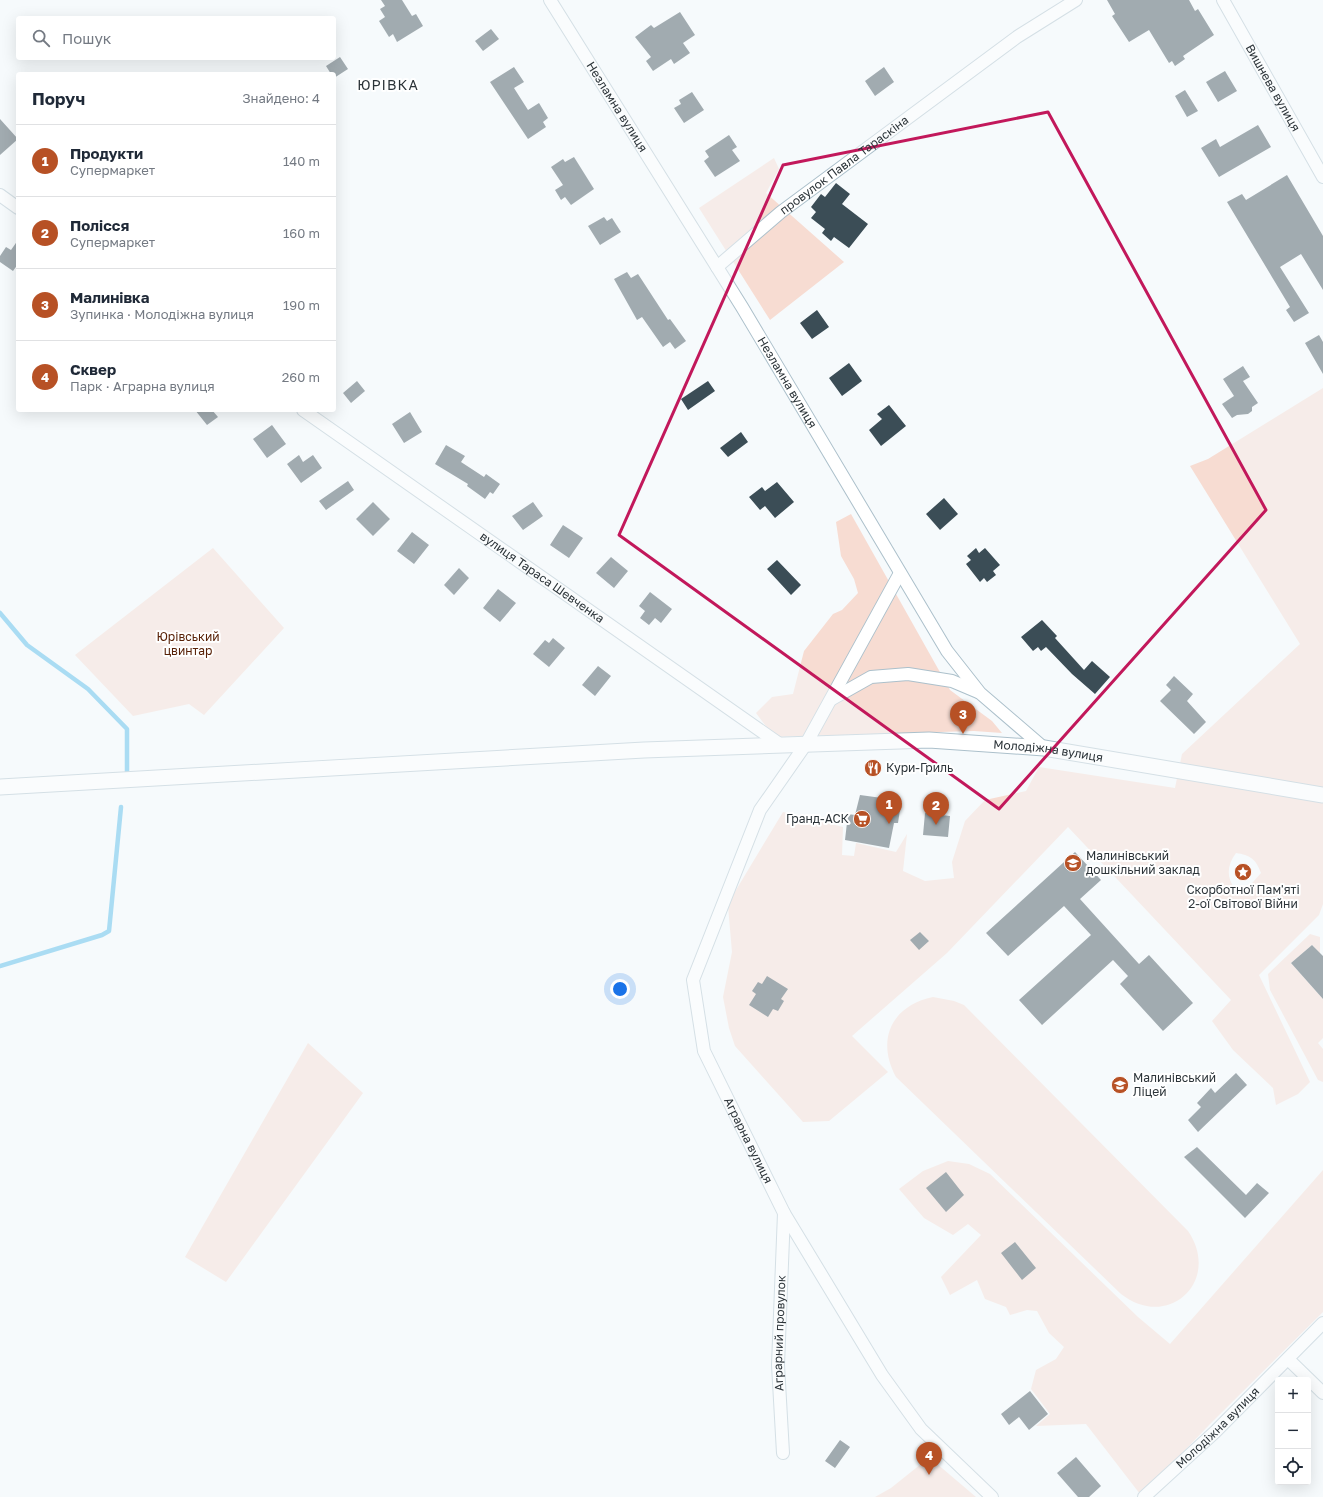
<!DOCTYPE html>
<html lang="uk">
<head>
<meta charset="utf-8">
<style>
	body { margin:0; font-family:"Golos Text",sans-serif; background:#f2f2f3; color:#1f2937 }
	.controls { position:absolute; right:12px; bottom:12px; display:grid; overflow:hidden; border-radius:4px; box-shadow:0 4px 16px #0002 }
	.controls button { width:36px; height:36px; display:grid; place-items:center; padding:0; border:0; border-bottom:1px solid #e0e1e3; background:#fff; color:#1f2937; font:20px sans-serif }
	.you { position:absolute; left:620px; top:989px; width:14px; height:14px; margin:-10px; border:3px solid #fff; border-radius:50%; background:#1a73e8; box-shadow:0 0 0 6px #1a73e833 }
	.badge { display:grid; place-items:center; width:26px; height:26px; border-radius:50%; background:#b75125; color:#fff; font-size:13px; font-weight:700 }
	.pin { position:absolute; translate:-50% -33px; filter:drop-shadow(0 1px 2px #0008) }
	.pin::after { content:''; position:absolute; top:21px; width:14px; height:12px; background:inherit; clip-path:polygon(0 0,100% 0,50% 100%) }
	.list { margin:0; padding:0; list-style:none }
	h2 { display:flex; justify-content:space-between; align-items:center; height:52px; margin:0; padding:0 16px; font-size:17px }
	h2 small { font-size:13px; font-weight:400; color:#747a83 }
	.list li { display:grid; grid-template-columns:26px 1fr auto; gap:12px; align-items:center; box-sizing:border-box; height:72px; padding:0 16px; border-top:1px solid #e0e1e3 }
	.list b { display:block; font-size:15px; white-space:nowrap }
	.list p { margin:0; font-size:13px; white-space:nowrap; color:#747a83 }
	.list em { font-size:13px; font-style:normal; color:#747a83 }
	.icon { flex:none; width:22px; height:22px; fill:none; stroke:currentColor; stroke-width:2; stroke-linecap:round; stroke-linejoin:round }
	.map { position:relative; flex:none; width:1323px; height:1497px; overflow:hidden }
	.search { position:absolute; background:#fff; box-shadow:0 4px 16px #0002; left:16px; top:16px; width:320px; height:44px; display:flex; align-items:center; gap:10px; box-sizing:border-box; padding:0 14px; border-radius:4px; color:#747a83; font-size:15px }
	.panel { position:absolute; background:#fff; box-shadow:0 4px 16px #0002; left:16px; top:72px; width:320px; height:340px; border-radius:4px }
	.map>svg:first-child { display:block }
	.green { fill:#f7dcd2; fill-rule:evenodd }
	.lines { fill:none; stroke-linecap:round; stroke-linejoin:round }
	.stream { stroke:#4eb9e9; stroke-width:4.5 }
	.building { fill:#3b4d56 }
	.minor-casing { stroke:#acc0cb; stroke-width:14 }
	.tertiary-casing { stroke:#acc0cb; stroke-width:17 }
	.minor { stroke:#fff; stroke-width:12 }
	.tertiary { stroke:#fff; stroke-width:15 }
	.marked { fill:none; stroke:#c2185b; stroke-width:3; stroke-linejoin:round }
	.labels { text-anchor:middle; stroke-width:4; stroke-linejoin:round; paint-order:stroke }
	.street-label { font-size:12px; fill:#2c3439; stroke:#fff }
	.park-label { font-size:12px; fill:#582107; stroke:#fff }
	.poi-label { font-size:12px; fill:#2c3439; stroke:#fff; text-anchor:start }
	.quarter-label { font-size:14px; letter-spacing:1px; fill:#2c3439; stroke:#fff }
</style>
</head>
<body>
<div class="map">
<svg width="1323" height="1497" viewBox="0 0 1323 1497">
	<rect width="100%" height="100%" fill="#f6fafc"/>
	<path class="green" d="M774,158L779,169L766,193L844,262L770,320L699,208Z
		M1323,388V904L1319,915L1259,975L1310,1082L1298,1094L1276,1105L1273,1088L1233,1050L1212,1021L1231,1000L1068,827L947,953L852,1036L888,1072L829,1121L803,1122L735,1046L729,1028L723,997L732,952L728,906L733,895L783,812L843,827L842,855L854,856L856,843L896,852L907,834L903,871L925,881L954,878L952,862L965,821L985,800L1026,791L1039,767L1175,788L1182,754L1300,644L1190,466L1208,459ZM1236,853C1250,855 1256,859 1261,873L1246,890L1235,889C1226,877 1227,865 1236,853Z
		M851,514L950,690L992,721L1002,733L974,731L774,737L756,713L772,697L793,694L804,651L833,614L842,610L858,593L854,579L841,556L836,522Z
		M213,548L284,628L204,715L189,704L133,716L75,655Z
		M1310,934L1320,937V954L1312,945L1291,963L1323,999V1038L1318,1043L1323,1049V1082L1318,1080L1270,990L1268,974Z
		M933,997L954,1001L964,1005L1188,1231C1222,1281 1168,1331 1121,1294L896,1077C876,1040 891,1006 933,997Z
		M308,1043L363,1093L226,1282L185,1257Z
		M948,1161L969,1164L990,1174L1138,1317L1170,1344L1323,1170V1312L1210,1424L1166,1470L1140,1494L1086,1424L1036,1426L1050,1414L1031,1389L1036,1370L1056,1359L1064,1347L1049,1333L1037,1311L1027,1310L1010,1315L1006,1307L985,1299L977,1280L950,1295L941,1277L981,1235L968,1224L953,1235L924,1218L899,1189L923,1171Z
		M926,1460L936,1463L976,1497H875L891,1488Z"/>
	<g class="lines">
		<path class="stream" d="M0,613L27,645L88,689L127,729V774
			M0,966L102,935L109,931L121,807"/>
	</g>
	<path class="building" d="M381,0H402L412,16L416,14L423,26L397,42L393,34L389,37L379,21L385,17L380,9L385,6Z
		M1107,0H1189L1195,11L1198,9L1214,35L1183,56L1185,59L1175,66L1172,61L1169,63L1149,30L1129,42L1112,16L1115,14Z
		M680,12L695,35L683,43L690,53L674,64L671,59L653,71L646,61L651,57L635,37L651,25L654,28Z
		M491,29L499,39L483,51L475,41Z
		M340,57L348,69L334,78V74H331L326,66Z
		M514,67L524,82L514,88L528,110L539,103L548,118L543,122L546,127L528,139L490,82Z
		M884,67L894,82L875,96L865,81Z
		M1225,71L1237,91L1218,102L1206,82Z
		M1185,90L1198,111L1187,117L1175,96Z
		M692,92L704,110L684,123L674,108L681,104L679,100Z
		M0,119L18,139L0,155Z
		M1258,125L1271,147L1219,177L1201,148L1216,139L1220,147Z
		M729,135L737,147L732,150L740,161L715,177L704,161L709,157L705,151Z
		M574,157L594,189L571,205L565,197L561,200L555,190L563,185L551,167L563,159L565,162Z
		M1287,175L1323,236V290L1301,254L1280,267L1309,313L1294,322L1286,310L1290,307L1227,202L1242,194L1246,200Z
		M836,183L850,194L842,204L868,224L849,248L834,237L831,241L822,233L825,229L811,218L816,212L811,207L821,194L825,197Z
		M604,217L607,221L612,218L621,232L600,245L588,226Z
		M18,240V264L13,271L0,262V256L6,247L11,250Z
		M627,272L631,278L638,274L668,320L670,319L686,341L675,349L670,342L663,347L642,317L637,320L614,279Z
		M817,310L829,327L812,339L800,323Z
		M1319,335L1323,342V374L1305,343Z
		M849,363L862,381L842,396L829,378Z
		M1243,366L1250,377L1243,381L1258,403L1252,407V411L1248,414L1237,415L1232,418L1222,404L1234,396L1223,379Z
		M357,381L365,391L351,403L343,393Z
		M708,381L715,391L688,410L681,399Z
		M889,405L906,426L881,446L869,430L882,419L877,414Z
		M195,410H212L218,417L207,425Z
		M410,412L422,432L404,443L392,424Z
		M272,425L286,444L267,458L253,439Z
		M741,432L748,442L728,457L720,448Z
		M446,445L465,456L461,462L484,477L486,474L500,484L493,494L490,492L485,499L467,486L468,484L435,464Z
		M299,455L303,462L313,455L322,468L301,483L287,464Z
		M348,481L354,490L326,510L319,501Z
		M777,482L794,502L775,518L765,506L760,510L749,497L762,487L765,491Z
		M944,498L958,514L940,530L926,514Z
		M373,502L390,519L373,536L356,519Z
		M533,502L543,516L523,530L512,516Z
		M563,525L583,538L569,558L550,545Z
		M412,532L429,545L414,564L397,551Z
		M976,548L979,553L985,548L1000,565L993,571L996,575L987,582L984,578L980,582L966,564L971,560L967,556Z
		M611,557L628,571L614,588L596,573Z
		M777,560L801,585L791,595L767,569Z
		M459,568L469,578L454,595L444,585Z
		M498,589L516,603L500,622L483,608Z
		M650,592L672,609L661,623L655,618L649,625L640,618L645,611L639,606Z
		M1042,620L1057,636L1055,638L1084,670L1092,661L1110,677L1095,694L1072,674L1046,647L1041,651L1038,647L1033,651L1021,637Z
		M553,638L565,648L549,667L533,654L545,640L549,643Z
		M598,666L611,676L595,696L582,685Z
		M1174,676L1193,694L1187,701L1206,722L1194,734L1160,701L1171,690L1166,685Z
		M860,795L882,798L901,803L898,823H894L889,848L845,840L848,814L855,815Z
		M925,813L950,816L948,837L923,835Z
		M1075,852L1101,880L1080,899L1139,964L1149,955L1193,1003L1163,1031L1120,984L1128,976L1113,960L1042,1025L1019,1000L1091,935L1064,906L1008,956L986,933Z
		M920,932L929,941L919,950L910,940Z
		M1312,945L1323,956V999L1291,963Z
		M767,976L788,989L781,999L784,1001L778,1011L773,1009L768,1017L749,1005L756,994L752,991L758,982L762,984Z
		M1236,1073L1247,1085L1198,1132L1188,1120L1201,1107L1197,1103L1211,1088L1215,1093Z
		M1197,1147L1246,1195L1257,1183L1269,1193L1245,1218L1184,1157Z
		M946,1172L964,1195L946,1212L926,1188Z
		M1015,1242L1036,1268L1022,1280L1001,1253Z
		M1030,1391L1048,1414L1029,1430L1019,1417L1009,1425L1001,1414Z
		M840,1440L850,1447L835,1468L825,1461Z
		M1076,1457L1101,1486L1089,1497H1078L1057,1473Z"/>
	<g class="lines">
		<defs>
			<g id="minor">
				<path id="s1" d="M550,0L742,307L947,651L980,693L1044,748"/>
				<path id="s2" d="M1223,0L1323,177"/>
				<path d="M0,195L18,208"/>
				<path id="s3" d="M717,267L781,212L1017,37L1076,0"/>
				<path id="s4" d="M303,410L781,745"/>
				<path id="s5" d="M900,573L806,744L760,810L693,980L704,1051L784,1213L882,1375L921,1429L992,1497"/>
				<path d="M832,699L871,677L908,674L952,681L978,692"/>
				<path d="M1288,1359L1323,1393"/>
				<path id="s6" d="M783,1453L778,1365L784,1213"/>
				<path id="s7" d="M1144,1497L1215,1432L1323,1323"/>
			</g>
			<g id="tertiary">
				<path id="s8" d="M0,787L644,750L929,740L1044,748L1323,795"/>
			</g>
		</defs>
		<use href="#minor" class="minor-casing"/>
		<use href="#tertiary" class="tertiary-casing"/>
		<use href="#minor" class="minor"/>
		<use href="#tertiary" class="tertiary"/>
	</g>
	<path d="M0 0H1323V1497H0ZM1048,112L1266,510L999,809L619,535L783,165Z" fill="#f6fafc" fill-opacity=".55" fill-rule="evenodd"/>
	<path class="marked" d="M1048,112L1266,510L999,809L619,535L783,165Z"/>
	<defs>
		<symbol id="restaurant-disc" viewBox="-11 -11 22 22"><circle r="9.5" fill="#b75125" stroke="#fff"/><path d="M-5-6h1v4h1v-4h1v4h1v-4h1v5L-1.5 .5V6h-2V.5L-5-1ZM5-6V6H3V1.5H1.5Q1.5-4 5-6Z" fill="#fff"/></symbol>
		<symbol id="supermarket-disc" viewBox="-11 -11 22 22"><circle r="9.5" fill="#b75125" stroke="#fff"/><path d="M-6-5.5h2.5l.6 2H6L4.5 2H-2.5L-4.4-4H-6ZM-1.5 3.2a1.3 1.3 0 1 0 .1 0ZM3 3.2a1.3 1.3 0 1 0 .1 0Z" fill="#fff"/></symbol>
		<symbol id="school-disc" viewBox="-11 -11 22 22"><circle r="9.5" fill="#b75125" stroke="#fff"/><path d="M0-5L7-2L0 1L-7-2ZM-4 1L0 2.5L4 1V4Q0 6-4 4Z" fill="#fff"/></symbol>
		<symbol id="sight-disc" viewBox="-11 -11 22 22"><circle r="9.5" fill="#b75125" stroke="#fff"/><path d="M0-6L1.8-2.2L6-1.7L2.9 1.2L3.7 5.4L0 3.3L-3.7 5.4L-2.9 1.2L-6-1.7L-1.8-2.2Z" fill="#fff"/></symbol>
	</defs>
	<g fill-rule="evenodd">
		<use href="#restaurant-disc" x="863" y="758" width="20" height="20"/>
		<use href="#supermarket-disc" x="852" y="809" width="20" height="20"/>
		<use href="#school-disc" x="1063" y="853" width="20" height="20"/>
		<use href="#sight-disc" x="1233" y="862" width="20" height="20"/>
		<use href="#school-disc" x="1110" y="1075" width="20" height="20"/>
	</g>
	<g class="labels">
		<g class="street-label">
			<text dy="4" stroke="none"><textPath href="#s2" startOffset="101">Вишнева вулиця</textPath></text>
			<text dy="4" stroke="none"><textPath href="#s1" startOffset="126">Незламна вулиця</textPath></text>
			<text dy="4" stroke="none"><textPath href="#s3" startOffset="163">провулок Павла Тараскіна</textPath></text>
			<text dy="4" stroke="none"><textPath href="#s1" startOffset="450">Незламна вулиця</textPath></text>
			<text dy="4" stroke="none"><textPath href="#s4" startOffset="292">вулиця Тараса Шевченка</textPath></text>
			<text dy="4" stroke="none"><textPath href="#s8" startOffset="1050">Молодіжна вулиця</textPath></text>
			<text dy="4" stroke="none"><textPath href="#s5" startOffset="630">Аграрна вулиця</textPath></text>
			<text dy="4" stroke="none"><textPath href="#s6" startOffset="120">Аграрний провулок</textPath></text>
			<text dy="4" stroke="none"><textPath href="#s7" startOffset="101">Молодіжна вулиця</textPath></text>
		</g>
		<g class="park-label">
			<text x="188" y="641">Юрівський<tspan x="188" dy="14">цвинтар</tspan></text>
		</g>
		<g class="poi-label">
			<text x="886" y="772">Кури-Гриль</text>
			<text x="849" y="823" text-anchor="end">Гранд-АСК</text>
			<text x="1086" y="860">Малинівський<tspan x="1086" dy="14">дошкільний заклад</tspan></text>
			<text x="1243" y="894" text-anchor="middle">Скорботної Пам'яті<tspan x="1243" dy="14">2-ої Світової Війни</tspan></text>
			<text x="1133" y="1082">Малинівський<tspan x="1133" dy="14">Ліцей</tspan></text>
		</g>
		<g class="quarter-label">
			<text x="388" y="90">ЮРІВКА</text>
		</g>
	</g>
</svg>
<div class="controls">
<button>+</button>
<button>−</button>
<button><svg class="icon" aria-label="locate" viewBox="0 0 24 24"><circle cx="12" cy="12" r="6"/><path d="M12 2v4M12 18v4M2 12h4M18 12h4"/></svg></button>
</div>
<div class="you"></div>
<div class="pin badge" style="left:889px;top:824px">1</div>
<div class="pin badge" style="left:936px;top:825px">2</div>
<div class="pin badge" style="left:963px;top:734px">3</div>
<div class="pin badge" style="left:929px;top:1475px">4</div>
<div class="search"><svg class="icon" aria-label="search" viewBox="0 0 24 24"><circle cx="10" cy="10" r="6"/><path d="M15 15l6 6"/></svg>Пошук</div>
<section class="panel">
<h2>Поруч<small>Знайдено: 4</small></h2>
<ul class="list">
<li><span class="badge">1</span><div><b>Продукти</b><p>Супермаркет</p></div><em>140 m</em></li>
<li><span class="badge">2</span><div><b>Полісся</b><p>Супермаркет</p></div><em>160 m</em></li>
<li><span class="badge">3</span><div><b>Малинівка</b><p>Зупинка · Молодіжна вулиця</p></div><em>190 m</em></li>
<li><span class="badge">4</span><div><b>Сквер</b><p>Парк · Аграрна вулиця</p></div><em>260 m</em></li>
</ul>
</section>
</div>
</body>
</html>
